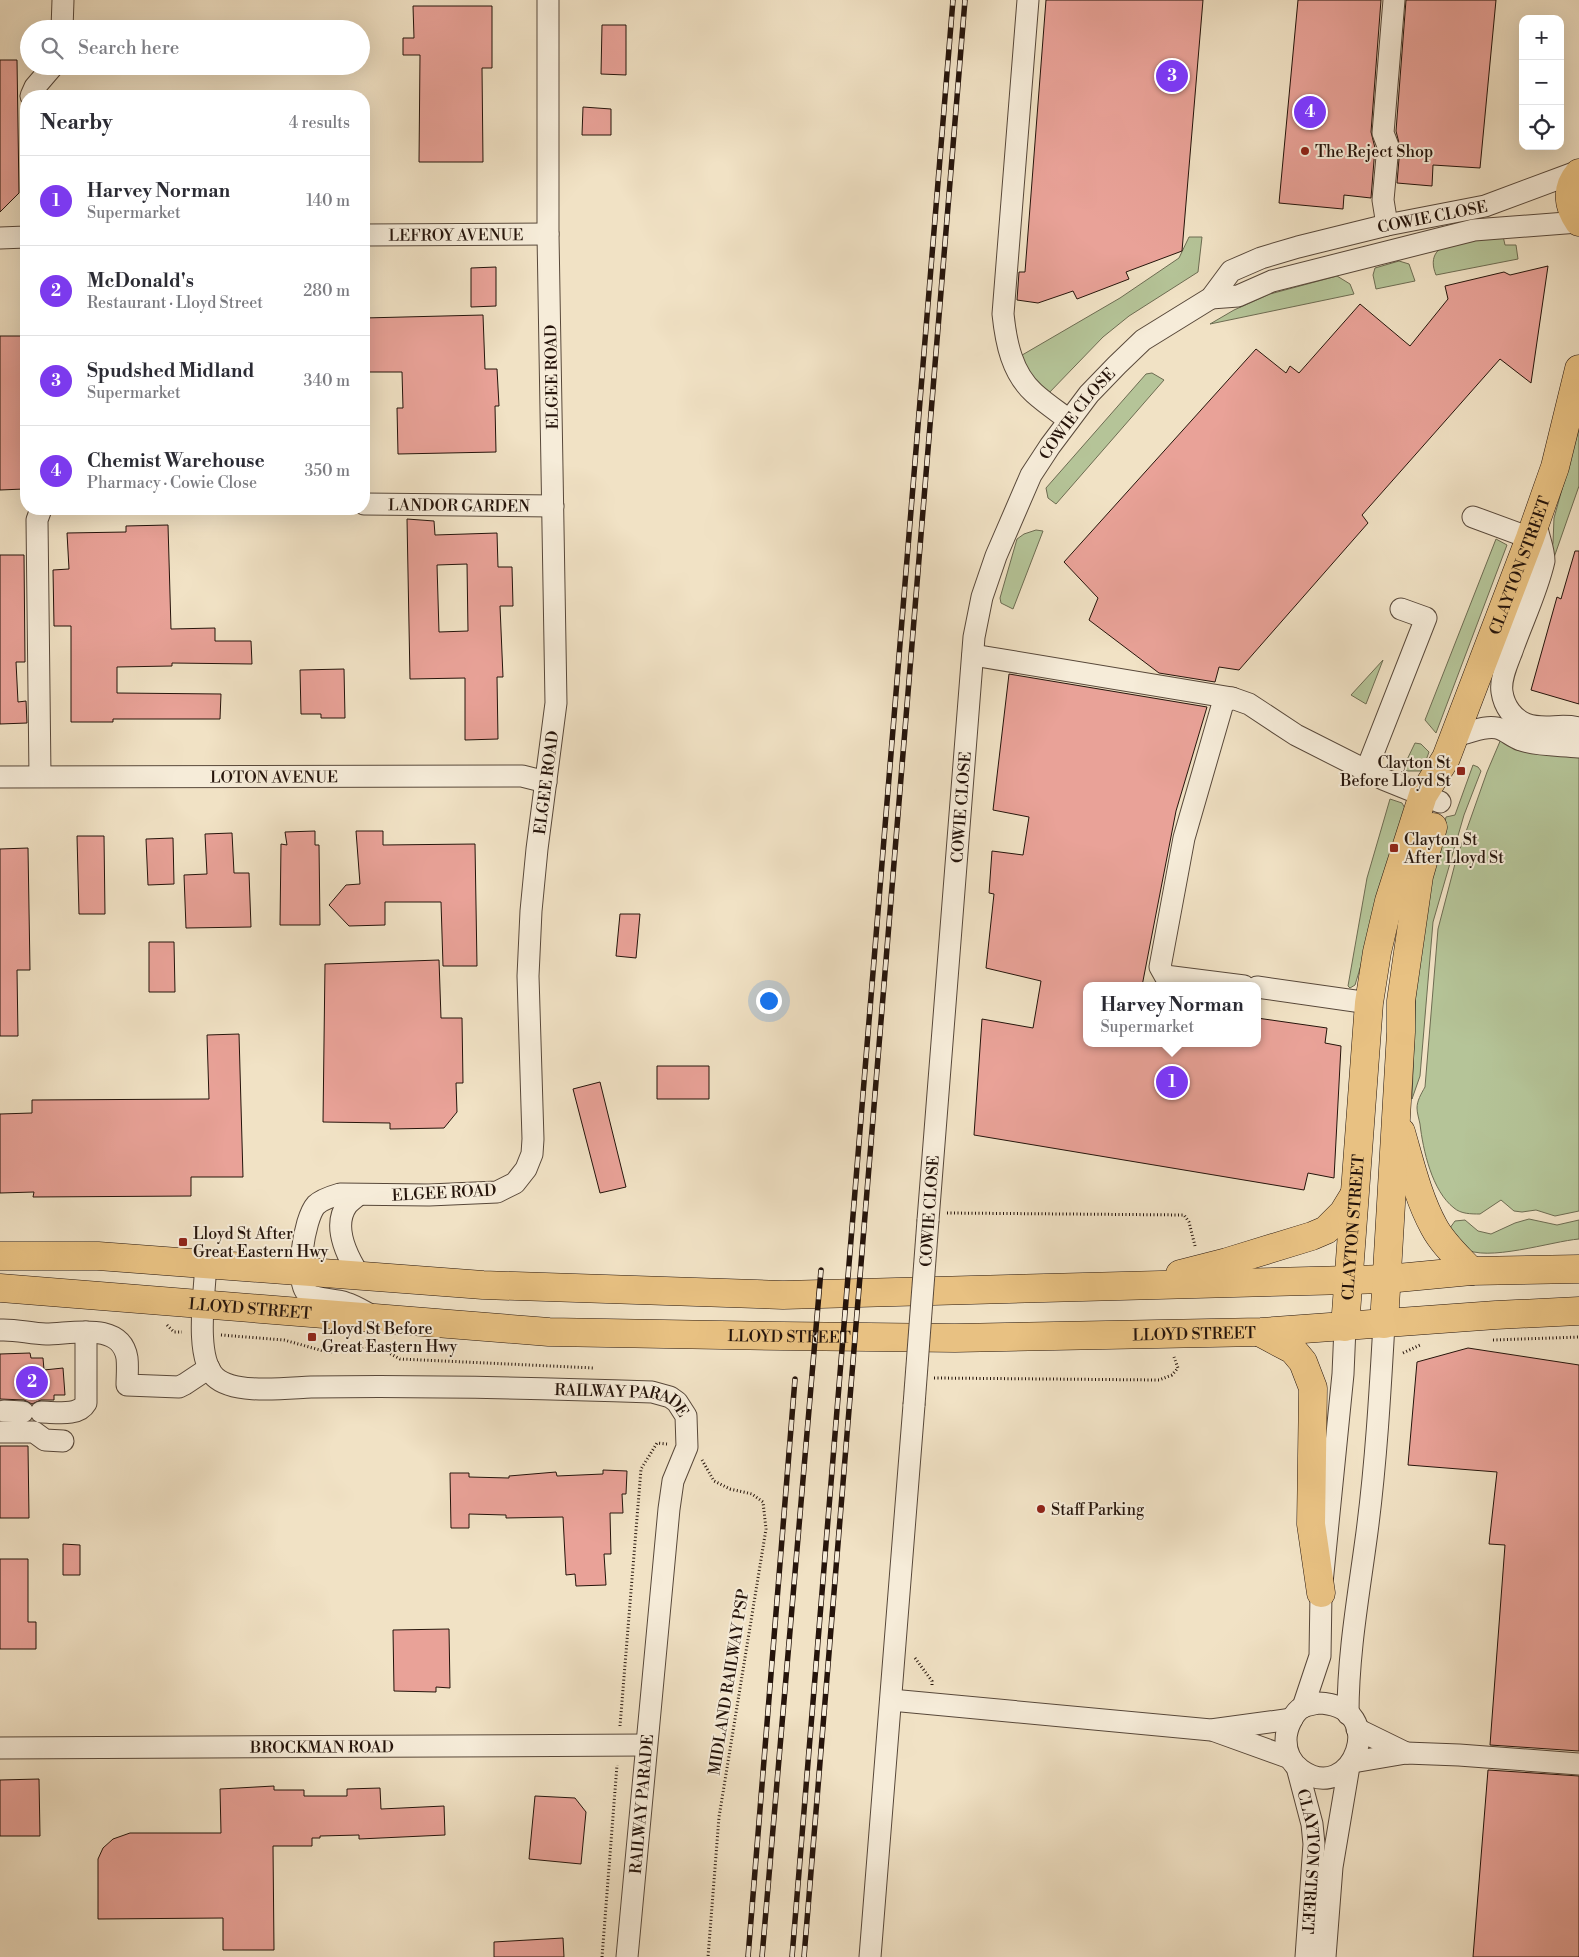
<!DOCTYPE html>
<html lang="en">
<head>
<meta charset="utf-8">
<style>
	body { margin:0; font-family:"Libre Bodoni",serif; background:#f7f7f7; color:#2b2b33 }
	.controls { position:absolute; right:15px; top:15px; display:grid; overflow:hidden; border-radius:10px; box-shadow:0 5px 20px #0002 }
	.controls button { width:45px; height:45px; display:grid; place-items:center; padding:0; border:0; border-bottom:1px solid #e1e1e2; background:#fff; color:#2b2b33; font:25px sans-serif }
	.you { position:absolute; left:768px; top:1000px; width:18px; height:18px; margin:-12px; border:4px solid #fff; border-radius:50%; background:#1a73e8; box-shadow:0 0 0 8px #1a73e833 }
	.badge { display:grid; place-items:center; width:32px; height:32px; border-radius:50%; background:#7c3aed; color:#fff; font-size:16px; font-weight:700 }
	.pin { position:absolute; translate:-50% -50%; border:2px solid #fff; box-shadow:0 1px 5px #0006 }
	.popup { position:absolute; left:1083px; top:982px; width:178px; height:65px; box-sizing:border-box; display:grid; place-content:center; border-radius:10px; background:#fff; filter:drop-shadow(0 1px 4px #0005); font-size:16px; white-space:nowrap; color:#7c7c81 }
	.popup b { font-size:19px; color:#2b2b33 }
	.popup::after { content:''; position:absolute; left:50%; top:100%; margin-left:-10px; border:10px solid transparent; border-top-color:#fff }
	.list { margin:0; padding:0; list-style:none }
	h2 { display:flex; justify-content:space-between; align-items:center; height:65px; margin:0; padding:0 20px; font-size:21px }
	h2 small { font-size:16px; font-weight:400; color:#7c7c81 }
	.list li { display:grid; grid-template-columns:32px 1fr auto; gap:15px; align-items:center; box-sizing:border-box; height:90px; padding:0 20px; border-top:1px solid #e1e1e2 }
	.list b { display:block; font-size:19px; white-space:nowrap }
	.list p { margin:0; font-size:16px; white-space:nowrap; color:#7c7c81 }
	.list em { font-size:16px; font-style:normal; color:#7c7c81 }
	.icon { flex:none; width:28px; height:28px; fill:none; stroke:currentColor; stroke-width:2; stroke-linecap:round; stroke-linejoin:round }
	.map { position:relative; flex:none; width:1579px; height:1957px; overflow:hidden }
	.search { position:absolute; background:#fff; box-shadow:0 5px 20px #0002; left:20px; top:20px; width:350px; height:55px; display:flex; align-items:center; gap:12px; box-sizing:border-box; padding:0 18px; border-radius:28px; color:#7c7c81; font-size:19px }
	.panel { position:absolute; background:#fff; box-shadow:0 5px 20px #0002; left:20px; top:90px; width:350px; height:425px; border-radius:20px }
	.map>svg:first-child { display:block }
	.green { fill:#b5c498; stroke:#6d6c52 }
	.building { fill:#e9a298; stroke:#25140b; fill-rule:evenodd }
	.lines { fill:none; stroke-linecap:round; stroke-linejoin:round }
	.minor-casing { stroke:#58483a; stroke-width:23 }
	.major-casing { stroke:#25140b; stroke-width:29 }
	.path { stroke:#25140b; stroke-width:3; stroke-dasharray:1 2.5; stroke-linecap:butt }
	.minor { stroke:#f6ecd9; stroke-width:21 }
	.major { stroke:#e8c182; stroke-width:28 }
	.rail-casing { stroke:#25140b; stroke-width:5.5 }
	.rail { stroke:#f6ecd9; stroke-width:4; stroke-dasharray:11; stroke-linecap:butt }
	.minor-bridge-casing { stroke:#58483a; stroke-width:23; stroke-linecap:butt }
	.minor-bridge { stroke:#f6ecd9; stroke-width:21 }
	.poi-dot { fill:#8f2418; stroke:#f6ecd9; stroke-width:2 }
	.labels { text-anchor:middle; stroke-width:4; stroke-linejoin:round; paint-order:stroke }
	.poi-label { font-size:16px; fill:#25140b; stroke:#f6ecd9; text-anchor:start }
	.street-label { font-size:16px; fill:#25140b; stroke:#f6ecd9 }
</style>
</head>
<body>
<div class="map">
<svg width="1579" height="1957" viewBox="0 0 1579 1957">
	<rect width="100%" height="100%" fill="#f1e2c5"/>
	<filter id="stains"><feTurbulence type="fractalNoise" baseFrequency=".004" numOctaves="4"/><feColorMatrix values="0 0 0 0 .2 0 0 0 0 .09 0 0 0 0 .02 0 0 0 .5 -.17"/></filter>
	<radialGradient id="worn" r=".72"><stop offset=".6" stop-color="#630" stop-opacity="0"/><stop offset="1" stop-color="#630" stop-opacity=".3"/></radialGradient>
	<path class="green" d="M1503,236L1505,245H1516L1518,259L1436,275C1420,236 1478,239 1503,236Z
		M1189,237H1202L1198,272L1129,316L1103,337L1047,395L1017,358L1120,298L1179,258Z
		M1399,261L1409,264L1415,281L1376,289L1373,275L1375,268Z
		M1337,276L1350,284L1354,294L1210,324L1234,310L1270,294Z
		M1152,373L1164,380L1056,504L1048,498L1046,488L1146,374Z
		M1579,428V486L1514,672L1547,564L1553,543L1554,518Z
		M1036,530L1043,531L1013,609L1001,603L1000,598L1017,539L1024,534Z
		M1496,539L1507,545L1436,733L1425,720Z
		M1383,660L1366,704L1351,695Z
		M1501,739L1579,756V1211L1555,1216L1536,1210L1522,1212L1514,1211L1501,1200L1480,1214C1471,1214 1461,1214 1454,1208C1432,1191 1423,1150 1420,1124C1419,1119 1417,1113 1417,1108C1417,1101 1421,1094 1425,1087L1438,929L1456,860L1487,772Z
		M1415,743L1421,744L1429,752L1422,771H1407L1403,768Z
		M1473,765L1478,767L1481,771L1464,815L1433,922L1420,1076L1412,1099L1416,984L1426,904L1446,817L1455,815Z
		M1390,799L1402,803L1407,812L1355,985L1350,988L1348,986L1367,878Z
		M1529,1219L1557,1225L1579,1220V1239C1553,1241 1485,1263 1464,1248C1458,1244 1453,1237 1447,1232L1455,1221L1465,1220L1478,1231L1491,1234L1515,1223Z"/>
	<path class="building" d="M1046,0H1203L1182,251L1126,272L1129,279L1077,299L1073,291L1038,303L1017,300L1019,272H1025Z
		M1298,0H1381L1371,132L1375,148L1371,198L1344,195L1343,209L1279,203Z
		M1406,0H1496L1480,168L1433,165L1432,186L1397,183L1400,147L1396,131Z
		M413,6H492V68H482L483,162H419L420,55H403V38H414Z
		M602,25H626V75L601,74Z
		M0,60H17L19,193L0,212Z
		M583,107L611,109V135H582Z
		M1548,266L1531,383L1500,359L1362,515L1368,523L1239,670L1219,667L1215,682L1159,673L1089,620L1098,598L1064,562L1256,349L1286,373L1290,366L1299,373L1360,304L1410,346L1448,299L1445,286L1504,272L1510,275Z
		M496,267V306L471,307V268Z
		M483,315L485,369H497L499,406H495L496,452L398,454L397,408H403L402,372H364V318Z
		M0,336H24V489L0,490Z
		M407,519L434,521L435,535L497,533L498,567H512L513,606H500L503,677H497L498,739L465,740V678L410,679ZM467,564L468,631L439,632L437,565Z
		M168,525L171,629L215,628V641H251L252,664L172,663V666L117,667V693L221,694L220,719H113V722H71V626H54L53,570L69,569L67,533L126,532V526Z
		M1575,551H1579V704L1531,690L1557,597L1561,599Z
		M0,555H24L25,662H16L18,702L26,701L27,723L0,724Z
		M344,669L345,718H321V714H301L300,670Z
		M1009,674L1207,707L1176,811L1142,986H1087V1043H1257V1018L1327,1028L1325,1043L1341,1046L1334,1178L1308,1173L1304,1190L974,1135L982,1019L1033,1028L1041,981L986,968L994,894L989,893L992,851L1023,855L1029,817L993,810Z
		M315,831V845H319L320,925H280L281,844L287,845L285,832Z
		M356,831H383V845L475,844L477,966H443L441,902H385V925L349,926L329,905L346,885L360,884Z
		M232,833L234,873H249L251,927L186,928L184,875L207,874L205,834Z
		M77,836H104L105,914H79Z
		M173,838L174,884L148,885L146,839Z
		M28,848L30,970H17L18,1036H0V849Z
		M620,914H640L636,958L616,956Z
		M149,942H174L175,992H149Z
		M439,960L441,1018H462L463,1083H456L457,1112L444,1128L390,1129V1123L323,1122L325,964Z
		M239,1034L243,1177H191V1196L33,1197L34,1192L0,1193V1114L32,1113V1100L209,1099L207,1035Z
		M657,1066H709V1099H657Z
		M600,1082L626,1187L600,1193L573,1089Z
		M1468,1348L1579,1365V1751L1490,1745L1505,1545L1489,1544L1497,1472L1408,1465L1417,1362Z
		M30,1353L31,1358H43L44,1370L63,1368L65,1395H54V1400H41L32,1404L24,1400L0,1399V1354Z
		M0,1446H28L29,1518H0Z
		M603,1470L627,1471L626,1494H622L623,1513H610L611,1554H604L606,1585L576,1586L575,1574L566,1575L563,1517L506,1518V1515L469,1514V1528H451L450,1473H469V1477L509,1478V1476L556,1472L557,1476L603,1474Z
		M63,1544L80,1545V1575H63Z
		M0,1559H28V1622H36V1649H0Z
		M449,1629L450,1688L436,1687V1692L394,1691L393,1630Z
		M1488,1770L1579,1776V1957H1473Z
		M39,1779L40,1836H0V1780Z
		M274,1786V1790H304V1796H347V1789L380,1788L381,1809L444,1806L445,1835L359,1839V1835L320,1836V1838H312V1846H273L274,1950H223V1918L98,1919V1859L103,1848L113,1839L130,1833H221L220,1789Z
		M535,1796L575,1798L586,1812L581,1864L529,1859Z
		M563,1938L564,1957H494V1942Z"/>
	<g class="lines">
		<defs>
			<g id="minor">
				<path d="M1028,0L1003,314C1006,343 1012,373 1034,393C1045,403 1057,411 1069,420"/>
				<path d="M62,29L63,0"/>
				<path d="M31,96L35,87L53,66"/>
				<path d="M1387,225L1383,200L1388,146L1383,133L1394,0"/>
				<path id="s1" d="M364,235L548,234"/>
				<path d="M0,238L26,237"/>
				<path d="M1211,298L1238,296L1272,281L1474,230L1579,222"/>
				<path id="s2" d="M364,504L553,506"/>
				<path d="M1473,517L1530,538"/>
				<path d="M1536,521C1537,535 1544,547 1544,561C1537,592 1522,622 1512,651C1507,664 1500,679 1502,692C1504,706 1513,719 1526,724C1544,731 1561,723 1579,728"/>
				<path d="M973,655L1232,698"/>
				<path d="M1455,735C1469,734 1483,725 1497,728C1506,730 1512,737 1521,740C1537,746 1561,745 1579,747"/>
				<path d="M1366,771L1426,618L1401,609"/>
				<path d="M40,776L37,520L41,509"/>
				<path id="s3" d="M0,777L522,776L546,782"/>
				<path d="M1244,986L1165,976L1160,967L1184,838L1223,703L1232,698L1249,704L1296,735L1383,779L1440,802"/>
				<path d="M1257,987L1369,1003"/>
				<path d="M358,1195C355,1198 350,1201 347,1205C332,1226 347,1256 359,1275"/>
				<path id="s4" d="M928,1220L974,637L982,597L996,556L1031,475L1050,446L1089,394L1117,365L1143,340L1211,298L1231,271L1261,258L1298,247L1387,225L1485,206L1579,171"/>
				<path id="s5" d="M206,1263C205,1291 194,1357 215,1377C234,1395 287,1388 311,1387C425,1385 538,1388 652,1392L670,1397L677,1402L686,1416L687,1447L673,1481L669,1509L627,1957"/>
				<path id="s6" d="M367,1313C360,1309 353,1305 346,1303C335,1299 316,1300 308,1294C294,1283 304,1218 316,1205C322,1199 333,1196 340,1194L429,1195L497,1192L515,1183L526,1169L532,1154L533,1139L528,976L531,911L537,849L556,703L548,234V0"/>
				<path d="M0,1330C16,1329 31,1334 46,1334C72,1334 121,1321 127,1358C128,1367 127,1377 127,1385L179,1387L185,1384L209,1368"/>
				<path d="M4,1411L23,1412"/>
				<path d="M41,1412C55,1412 78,1417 86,1403V1332"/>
				<path d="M0,1432H34L45,1440L63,1441"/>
				<path d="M891,1700L1211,1730L1292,1719"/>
				<path d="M1318,1703C1392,1705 1352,1807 1301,1770C1291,1763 1286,1752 1286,1740C1286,1729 1293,1712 1303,1707C1307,1705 1314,1704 1318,1703Z"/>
				<path d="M1303,1707L1320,1656L1321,1593L1343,1374L1345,1327"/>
				<path d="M1348,1714C1348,1652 1359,1593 1367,1532C1376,1463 1380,1394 1384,1324"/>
				<path d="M1357,1729L1406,1753"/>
				<path d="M1215,1731L1290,1758"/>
				<path id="s7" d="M0,1748L646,1745"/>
				<path d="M1353,1762L1406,1753L1459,1755L1579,1764"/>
				<path id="s8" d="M1297,1767L1312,1824L1314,1844L1306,1957"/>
				<path d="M870,1957L914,1405"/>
				<path d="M1325,1957L1332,1867L1349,1766"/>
			</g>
			<g id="major">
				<path d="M1579,173C1565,189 1568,206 1579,222"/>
				<path d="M1401,1132C1410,1163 1418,1198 1434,1227C1443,1244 1458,1257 1471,1271"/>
				<path d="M0,1256H98L483,1285L783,1295L1349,1280L1387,1279L1471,1271L1579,1269"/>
				<path d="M1180,1274L1227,1262L1312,1236L1326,1230L1343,1213L1354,1195"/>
				<path id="s9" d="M0,1288L549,1332L782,1336L955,1338L1261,1332L1496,1315L1579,1311"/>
				<path d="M1384,1324L1401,1032V1001L1419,876L1433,827"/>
				<path id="s10" d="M1345,1327L1369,1003L1377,952L1389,901L1423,795L1446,758L1530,538L1555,467L1579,369"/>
				<path d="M1261,1333L1293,1350L1303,1362L1313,1388L1311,1524L1321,1593"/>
			</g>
		</defs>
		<use href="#minor" class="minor-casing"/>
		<use href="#major" class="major-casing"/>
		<path class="path" d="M947,1213L1184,1215L1189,1222L1195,1246
			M167,1325L174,1332H182
			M221,1335L284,1340L327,1352L352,1351L390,1344
			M1493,1340L1579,1337
			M378,1347L400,1359L594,1368
			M1403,1353L1420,1345
			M934,1378L1159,1380L1172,1375L1178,1368L1174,1357
			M702,1460L714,1481L730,1489L752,1494L763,1502L766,1529L719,1817L708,1957
			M915,1658L932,1681V1686
			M620,1726L641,1469L657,1443L667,1444
			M602,1957L617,1765"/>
		<use href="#minor" class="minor"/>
		<use href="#major" class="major"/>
		<defs>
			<path id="rail" d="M748,1957L795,1379
				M762,1957L821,1270
				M792,1957L953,0
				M804,1957L965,0"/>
		</defs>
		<use href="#rail" class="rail-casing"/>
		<use href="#rail" class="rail"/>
		<defs>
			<path id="minor-bridge" d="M914,1405L928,1220"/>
		</defs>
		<use href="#minor-bridge" class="minor-bridge-casing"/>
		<use href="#minor-bridge" class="minor-bridge"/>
	</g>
	<g class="poi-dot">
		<circle cx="1305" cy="151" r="5"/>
		<rect x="1456" y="766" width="10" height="10" rx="2.5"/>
		<rect x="1389" y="843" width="10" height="10" rx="2.5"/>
		<rect x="178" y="1237" width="10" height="10" rx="2.5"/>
		<rect x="307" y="1332" width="10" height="10" rx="2.5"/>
		<circle cx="1041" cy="1509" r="5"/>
	</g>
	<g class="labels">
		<g class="poi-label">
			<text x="1315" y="157">The Reject Shop</text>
			<text x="1451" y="768" text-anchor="end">Clayton St<tspan x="1451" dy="18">Before Lloyd St</tspan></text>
			<text x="1404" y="845">Clayton St<tspan x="1404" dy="18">After Lloyd St</tspan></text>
			<text x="193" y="1239">Lloyd St After<tspan x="193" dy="18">Great Eastern Hwy</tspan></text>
			<text x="322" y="1334">Lloyd St Before<tspan x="322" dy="18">Great Eastern Hwy</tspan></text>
			<text x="1051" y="1515">Staff Parking</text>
		</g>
		<g class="street-label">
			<text dy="6" stroke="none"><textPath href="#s4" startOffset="1256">COWIE CLOSE</textPath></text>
			<text dy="6" stroke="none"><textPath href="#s1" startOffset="92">LEFROY AVENUE</textPath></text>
			<text transform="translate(551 377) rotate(-91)" y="6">ELGEE ROAD</text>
			<text dy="6" stroke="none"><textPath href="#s4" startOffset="834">COWIE CLOSE</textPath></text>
			<text dy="6" stroke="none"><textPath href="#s2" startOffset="95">LANDOR GARDEN</textPath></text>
			<text dy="6" stroke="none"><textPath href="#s10" startOffset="790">CLAYTON STREET</textPath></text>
			<text dy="6" stroke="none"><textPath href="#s3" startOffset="274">LOTON AVENUE</textPath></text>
			<text dy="6" stroke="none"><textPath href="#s6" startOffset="766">ELGEE ROAD</textPath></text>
			<text dy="6" stroke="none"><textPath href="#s4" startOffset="414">COWIE CLOSE</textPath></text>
			<text transform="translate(444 1192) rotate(-3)" y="6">ELGEE ROAD</text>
			<text transform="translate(929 1211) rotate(-86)" y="6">COWIE CLOSE</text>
			<text dy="6" stroke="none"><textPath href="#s10" startOffset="100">CLAYTON STREET</textPath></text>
			<text dy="6" stroke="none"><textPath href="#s9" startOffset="251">LLOYD STREET</textPath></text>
			<text dy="6" stroke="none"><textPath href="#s9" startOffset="1196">LLOYD STREET</textPath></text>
			<text dy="6" stroke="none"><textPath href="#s9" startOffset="791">LLOYD STREET</textPath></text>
			<text dy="6" stroke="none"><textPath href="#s5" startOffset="529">RAILWAY PARADE</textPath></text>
			<text transform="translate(728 1682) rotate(-81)" y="6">MIDLAND RAILWAY PSP</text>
			<text dy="6" stroke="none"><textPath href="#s7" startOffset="322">BROCKMAN ROAD</textPath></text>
			<text transform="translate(641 1804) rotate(-85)" y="6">RAILWAY PARADE</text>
			<text dy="6" stroke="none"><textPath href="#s8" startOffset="96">CLAYTON STREET</textPath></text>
		</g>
	</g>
	<rect width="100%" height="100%" filter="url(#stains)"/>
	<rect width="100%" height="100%" fill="url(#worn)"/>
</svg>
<div class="controls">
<button>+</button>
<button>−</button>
<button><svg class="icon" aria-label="locate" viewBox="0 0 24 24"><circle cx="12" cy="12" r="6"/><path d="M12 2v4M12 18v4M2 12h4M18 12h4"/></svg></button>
</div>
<div class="you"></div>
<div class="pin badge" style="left:1172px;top:1082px">1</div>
<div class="popup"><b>Harvey Norman</b>Supermarket</div>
<div class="pin badge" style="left:32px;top:1382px">2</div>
<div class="pin badge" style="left:1172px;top:76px">3</div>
<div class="pin badge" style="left:1310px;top:112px">4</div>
<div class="search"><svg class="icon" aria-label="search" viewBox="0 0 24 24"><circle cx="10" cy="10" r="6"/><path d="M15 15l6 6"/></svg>Search here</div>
<section class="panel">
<h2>Nearby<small>4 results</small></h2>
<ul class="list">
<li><span class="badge">1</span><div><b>Harvey Norman</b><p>Supermarket</p></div><em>140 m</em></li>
<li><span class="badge">2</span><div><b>McDonald's</b><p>Restaurant · Lloyd Street</p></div><em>280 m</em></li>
<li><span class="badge">3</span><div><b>Spudshed Midland</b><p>Supermarket</p></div><em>340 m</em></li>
<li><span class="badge">4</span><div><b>Chemist Warehouse</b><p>Pharmacy · Cowie Close</p></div><em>350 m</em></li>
</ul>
</section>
</div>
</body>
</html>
